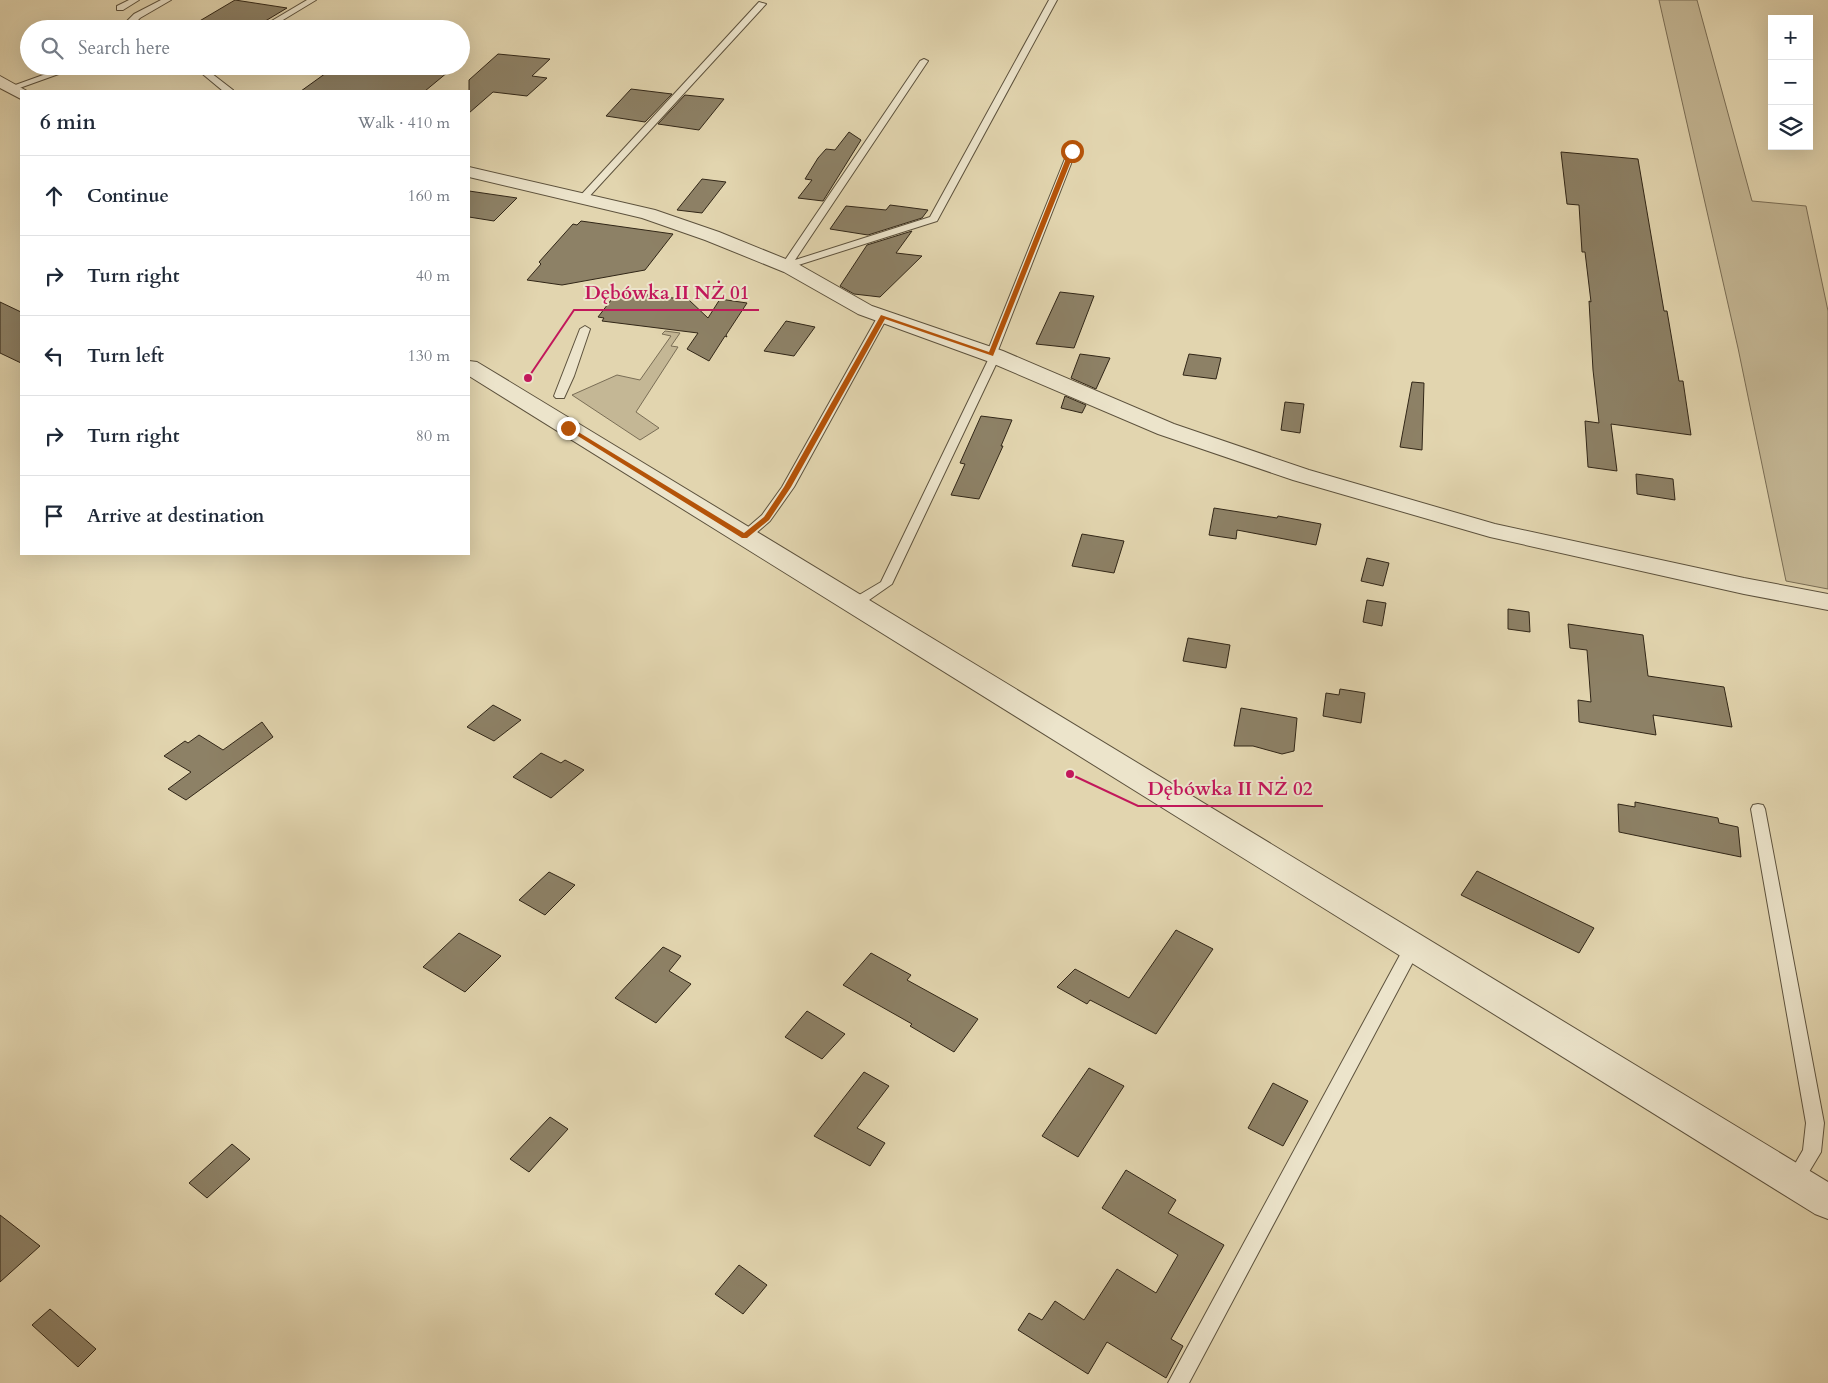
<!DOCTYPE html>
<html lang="en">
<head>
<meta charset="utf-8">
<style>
	body { margin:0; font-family:Cardo,serif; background:#f6f6f7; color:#1f2937 }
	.controls { position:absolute; right:15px; top:15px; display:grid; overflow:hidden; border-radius:0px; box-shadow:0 5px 20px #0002 }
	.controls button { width:45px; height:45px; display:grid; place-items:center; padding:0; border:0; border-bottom:1px solid #e0e1e3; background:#fff; color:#1f2937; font:25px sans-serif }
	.stop { position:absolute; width:15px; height:15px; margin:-11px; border:4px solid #b45309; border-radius:50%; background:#fff }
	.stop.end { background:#b45309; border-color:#fff; box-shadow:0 1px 5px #0008 }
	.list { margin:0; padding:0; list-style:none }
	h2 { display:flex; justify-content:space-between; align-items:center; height:65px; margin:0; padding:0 20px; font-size:21px }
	h2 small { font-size:16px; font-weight:400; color:#747a83 }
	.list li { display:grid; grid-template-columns:32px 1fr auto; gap:15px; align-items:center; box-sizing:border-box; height:80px; padding:0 20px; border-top:1px solid #e0e1e3 }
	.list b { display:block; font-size:19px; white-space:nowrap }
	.list em { font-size:16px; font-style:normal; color:#747a83 }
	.icon { flex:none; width:28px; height:28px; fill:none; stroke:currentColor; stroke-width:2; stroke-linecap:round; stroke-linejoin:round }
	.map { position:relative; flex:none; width:1828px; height:1383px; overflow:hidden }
	.search { position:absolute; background:#fff; box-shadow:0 5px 20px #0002; left:20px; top:20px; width:450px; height:55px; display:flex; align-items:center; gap:12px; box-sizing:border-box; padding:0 18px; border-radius:28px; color:#747a83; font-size:19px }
	.panel { position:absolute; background:#fff; box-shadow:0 5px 20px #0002; left:20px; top:90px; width:450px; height:465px; border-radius:0px }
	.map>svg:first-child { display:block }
	.green { fill:#c4b795; stroke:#7a6e56 }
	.building { fill:#8d8166; stroke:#312617 }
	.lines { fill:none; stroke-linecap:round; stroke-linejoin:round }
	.service-casing { stroke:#5d523d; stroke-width:2 }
	.minor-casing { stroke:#5d523d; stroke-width:2 }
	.tertiary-casing { stroke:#5d523d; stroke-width:2 }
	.service { fill:#ece4cb; fill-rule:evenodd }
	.minor { fill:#ece4cb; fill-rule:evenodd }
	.tertiary { fill:#ece4cb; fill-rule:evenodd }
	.route { fill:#b45309 }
	.leader { fill:none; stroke:#c2185b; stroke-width:2 }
	.callout-dot { fill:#c2185b; stroke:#ece4cb; stroke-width:2 }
	.callout-label { font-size:19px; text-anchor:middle; font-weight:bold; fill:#c2185b; stroke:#ece4cb; stroke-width:4; stroke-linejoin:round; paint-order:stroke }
</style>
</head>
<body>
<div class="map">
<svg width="1828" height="1383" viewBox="0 0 1828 1383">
	<rect width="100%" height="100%" fill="#e2d5af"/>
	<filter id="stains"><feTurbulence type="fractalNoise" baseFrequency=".004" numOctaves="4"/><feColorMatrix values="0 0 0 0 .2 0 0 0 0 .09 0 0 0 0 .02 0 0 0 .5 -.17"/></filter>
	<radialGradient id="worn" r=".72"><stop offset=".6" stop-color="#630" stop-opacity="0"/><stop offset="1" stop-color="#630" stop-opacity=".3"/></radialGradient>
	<path class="green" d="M1659,0H1697L1752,201L1806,206L1828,311V589L1786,581L1738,348Z
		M665,331L680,333L671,346L678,347L636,412L659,428L640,440L572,395L617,375L640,380L671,336L662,334Z"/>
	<path class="building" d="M235,0L287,8L252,29H186Z
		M498,54L550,59L532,76L547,78L527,96L493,92L469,113V80Z
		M333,68L390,74L397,68L448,72L425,91H301Z
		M631,89L672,94L645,122L606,116Z
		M685,95L724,99L699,130L658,124Z
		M849,132L861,140L823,201L798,198L812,180L805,179L818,158L826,149L835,150Z
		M1561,152L1638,159L1664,311H1667L1679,381H1683L1691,435L1611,424L1617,471L1588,467L1585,421L1599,423L1593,370L1589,301L1591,302L1585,252H1582L1579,205L1567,204Z
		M702,179L726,182L702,213L677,210Z
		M469,191L517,198L494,221L469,217Z
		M890,205L928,210L922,218L868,235L830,229L846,206L886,210Z
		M581,221L673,234L645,270L562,285L527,280L541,264L539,262L573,224L577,225Z
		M912,231L896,253L922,256L880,297L854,294L840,286L867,245Z
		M618,291L689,300L708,318L720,299L747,303L726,335L727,337L725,336L709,361L687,349L698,333L602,321L604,318L598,317Z
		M1060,292L1094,296L1074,348L1036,344Z
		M0,302L21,312V363L0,353Z
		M786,321L815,327L794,356L764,351Z
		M1080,354L1110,358L1096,389L1071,378Z
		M1189,354L1221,358L1216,379L1183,375Z
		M1412,382L1424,383L1422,450L1400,447Z
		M1065,396L1086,405L1082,413L1061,408Z
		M1285,402L1304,404L1300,433L1281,430Z
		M981,416L1012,420L1001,446H1003L979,499L951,495L965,464L960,463Z
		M1636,474L1673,479L1675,500L1637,494Z
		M1214,508L1277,518L1278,516L1321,524L1316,545L1237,530L1236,539L1209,535Z
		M1082,534L1124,541L1114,573L1072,566Z
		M1367,558L1389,563L1383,586L1361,581Z
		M1367,600L1386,603L1382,626L1363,622Z
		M1508,609L1529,612L1530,632L1508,629Z
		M1568,624L1643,635L1648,676L1724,687L1732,727L1653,715L1656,735L1579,722L1578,700L1591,702L1587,650L1570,648Z
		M1188,638L1230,645L1226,668L1183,661Z
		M1340,689L1365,693L1361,723L1323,716L1326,693L1339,695Z
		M493,705L521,720L494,741L467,727Z
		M1241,708L1297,718L1294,751L1282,754L1253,746H1234Z
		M262,722L273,737L186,800L168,789L191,772L164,756L185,741L188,743L199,735L223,750Z
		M541,753L561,763L565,760L584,770L551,798L513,777Z
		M1635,802L1718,818L1719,823L1738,827L1741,857L1619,832L1618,804L1635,807Z
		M1477,871L1594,928L1579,953L1461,895Z
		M549,872L575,885L545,915L519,900Z
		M1176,930L1213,949L1156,1034L1090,1000L1087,1004L1057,987L1075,969L1129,998Z
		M459,933L501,956L465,992L423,967Z
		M663,947L681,956L669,971L691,984L656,1023L615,998Z
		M871,953L911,975L907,980L978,1019L954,1052L910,1026L912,1024L843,985Z
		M807,1011L845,1034L822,1059L785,1037Z
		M1089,1068L1124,1086L1078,1157L1042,1136Z
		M864,1072L889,1086L857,1128L885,1143L870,1166L814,1136Z
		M1273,1083L1308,1101L1283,1146L1248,1128Z
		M550,1117L568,1129L529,1172L510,1159Z
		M232,1144L250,1159L207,1198L189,1183Z
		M1126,1170L1176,1200L1168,1213L1224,1245L1171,1339L1183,1346L1166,1378L1107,1342L1088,1374L1018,1330L1029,1313L1042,1320L1055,1301L1084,1320L1117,1269L1156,1293L1178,1255L1102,1208Z
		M0,1215L40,1246L0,1282Z
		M739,1265L767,1285L743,1314L715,1294Z
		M50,1309L96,1349L78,1367L32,1325Z"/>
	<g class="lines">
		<defs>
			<path id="service" d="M129,0H139L123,10H117V6Z
				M161,0H171L140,18L134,24L140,29H131L126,26V22L134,14Z
				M307,0H316L268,29H258Z
				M1049,0H1057L937,221L789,268H783L781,266L920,61L924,59L928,61L795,260L930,217Z
				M759,2L766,4L586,200H580V196Z
				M68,66H81L14,90L7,88Z
				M193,66H202L233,90L223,91Z
				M1072,148L1076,151L997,353L1000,356L892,584L859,607H849L848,604L849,601L881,582L989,358L986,355L1068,151Z
				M883,313L888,316L794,487L770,521L748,540H740L738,537L740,534L762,515L782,487L878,316Z
				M585,326L590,329L574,376L564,398H556L554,396L580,329Z
				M1758,804L1763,805L1765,809L1824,1123L1821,1152L1800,1187L1794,1189L1788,1187L1785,1181L1803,1150L1806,1123L1751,809L1753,805Z
				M1413,941L1419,942L1421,947L1189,1383H1168L1407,942Z"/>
			<path id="minor" d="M469,167L655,210L719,232L798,264L872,306L1003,351L1174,424L1309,470L1495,524L1744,578L1828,594V610L1744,594L1490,537L1293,480L1158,434L987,361L858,314L784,272L705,240L642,218L469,177Z"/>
			<path id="tertiary" d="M0,76L27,91H21V99L0,88Z
				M469,361L477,362L1828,1182V1219L1815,1214L469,376Z"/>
		</defs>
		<use href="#service" class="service-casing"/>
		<use href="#minor" class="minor-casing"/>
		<use href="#tertiary" class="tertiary-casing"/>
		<use href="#service" class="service"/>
		<use href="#minor" class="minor"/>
		<use href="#tertiary" class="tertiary"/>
	</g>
	<path class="route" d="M1072,149L1075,151L993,356L885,319L791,487L769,520L747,538H742L565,428L570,427L744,533L764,517L784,487L881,315L989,352L1069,151Z"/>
	<path class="leader" d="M528 378L574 310H759M1070 774L1138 806H1323"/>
	<g class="callout-dot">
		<circle cx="528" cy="378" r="5"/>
		<circle cx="1070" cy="774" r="5"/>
	</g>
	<g class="callout-label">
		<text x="667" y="299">Dębówka II NŻ 01</text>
		<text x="1230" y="795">Dębówka II NŻ 02</text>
	</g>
	<rect width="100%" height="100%" filter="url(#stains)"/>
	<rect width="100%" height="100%" fill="url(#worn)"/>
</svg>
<div class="controls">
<button>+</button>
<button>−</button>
<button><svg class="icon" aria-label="layers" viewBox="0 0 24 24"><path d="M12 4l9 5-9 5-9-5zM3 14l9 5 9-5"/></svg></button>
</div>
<div class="stop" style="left:1072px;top:151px"></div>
<div class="stop end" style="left:568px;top:428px"></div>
<div class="search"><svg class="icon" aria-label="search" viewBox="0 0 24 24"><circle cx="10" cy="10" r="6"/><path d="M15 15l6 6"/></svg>Search here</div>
<section class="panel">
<h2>6 min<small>Walk · 410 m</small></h2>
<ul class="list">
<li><svg class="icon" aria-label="ahead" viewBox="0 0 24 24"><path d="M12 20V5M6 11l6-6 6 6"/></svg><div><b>Continue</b></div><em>160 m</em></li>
<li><svg class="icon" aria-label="right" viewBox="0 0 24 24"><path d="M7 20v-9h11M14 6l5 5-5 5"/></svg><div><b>Turn right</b></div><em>40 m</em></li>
<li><svg class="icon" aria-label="left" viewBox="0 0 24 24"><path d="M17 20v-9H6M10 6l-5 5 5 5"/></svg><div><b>Turn left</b></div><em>130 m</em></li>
<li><svg class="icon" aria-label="right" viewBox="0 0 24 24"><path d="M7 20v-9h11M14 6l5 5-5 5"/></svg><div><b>Turn right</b></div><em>80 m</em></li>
<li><svg class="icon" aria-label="arrive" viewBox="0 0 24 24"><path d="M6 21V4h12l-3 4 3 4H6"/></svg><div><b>Arrive at destination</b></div></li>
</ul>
</section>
</div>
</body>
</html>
